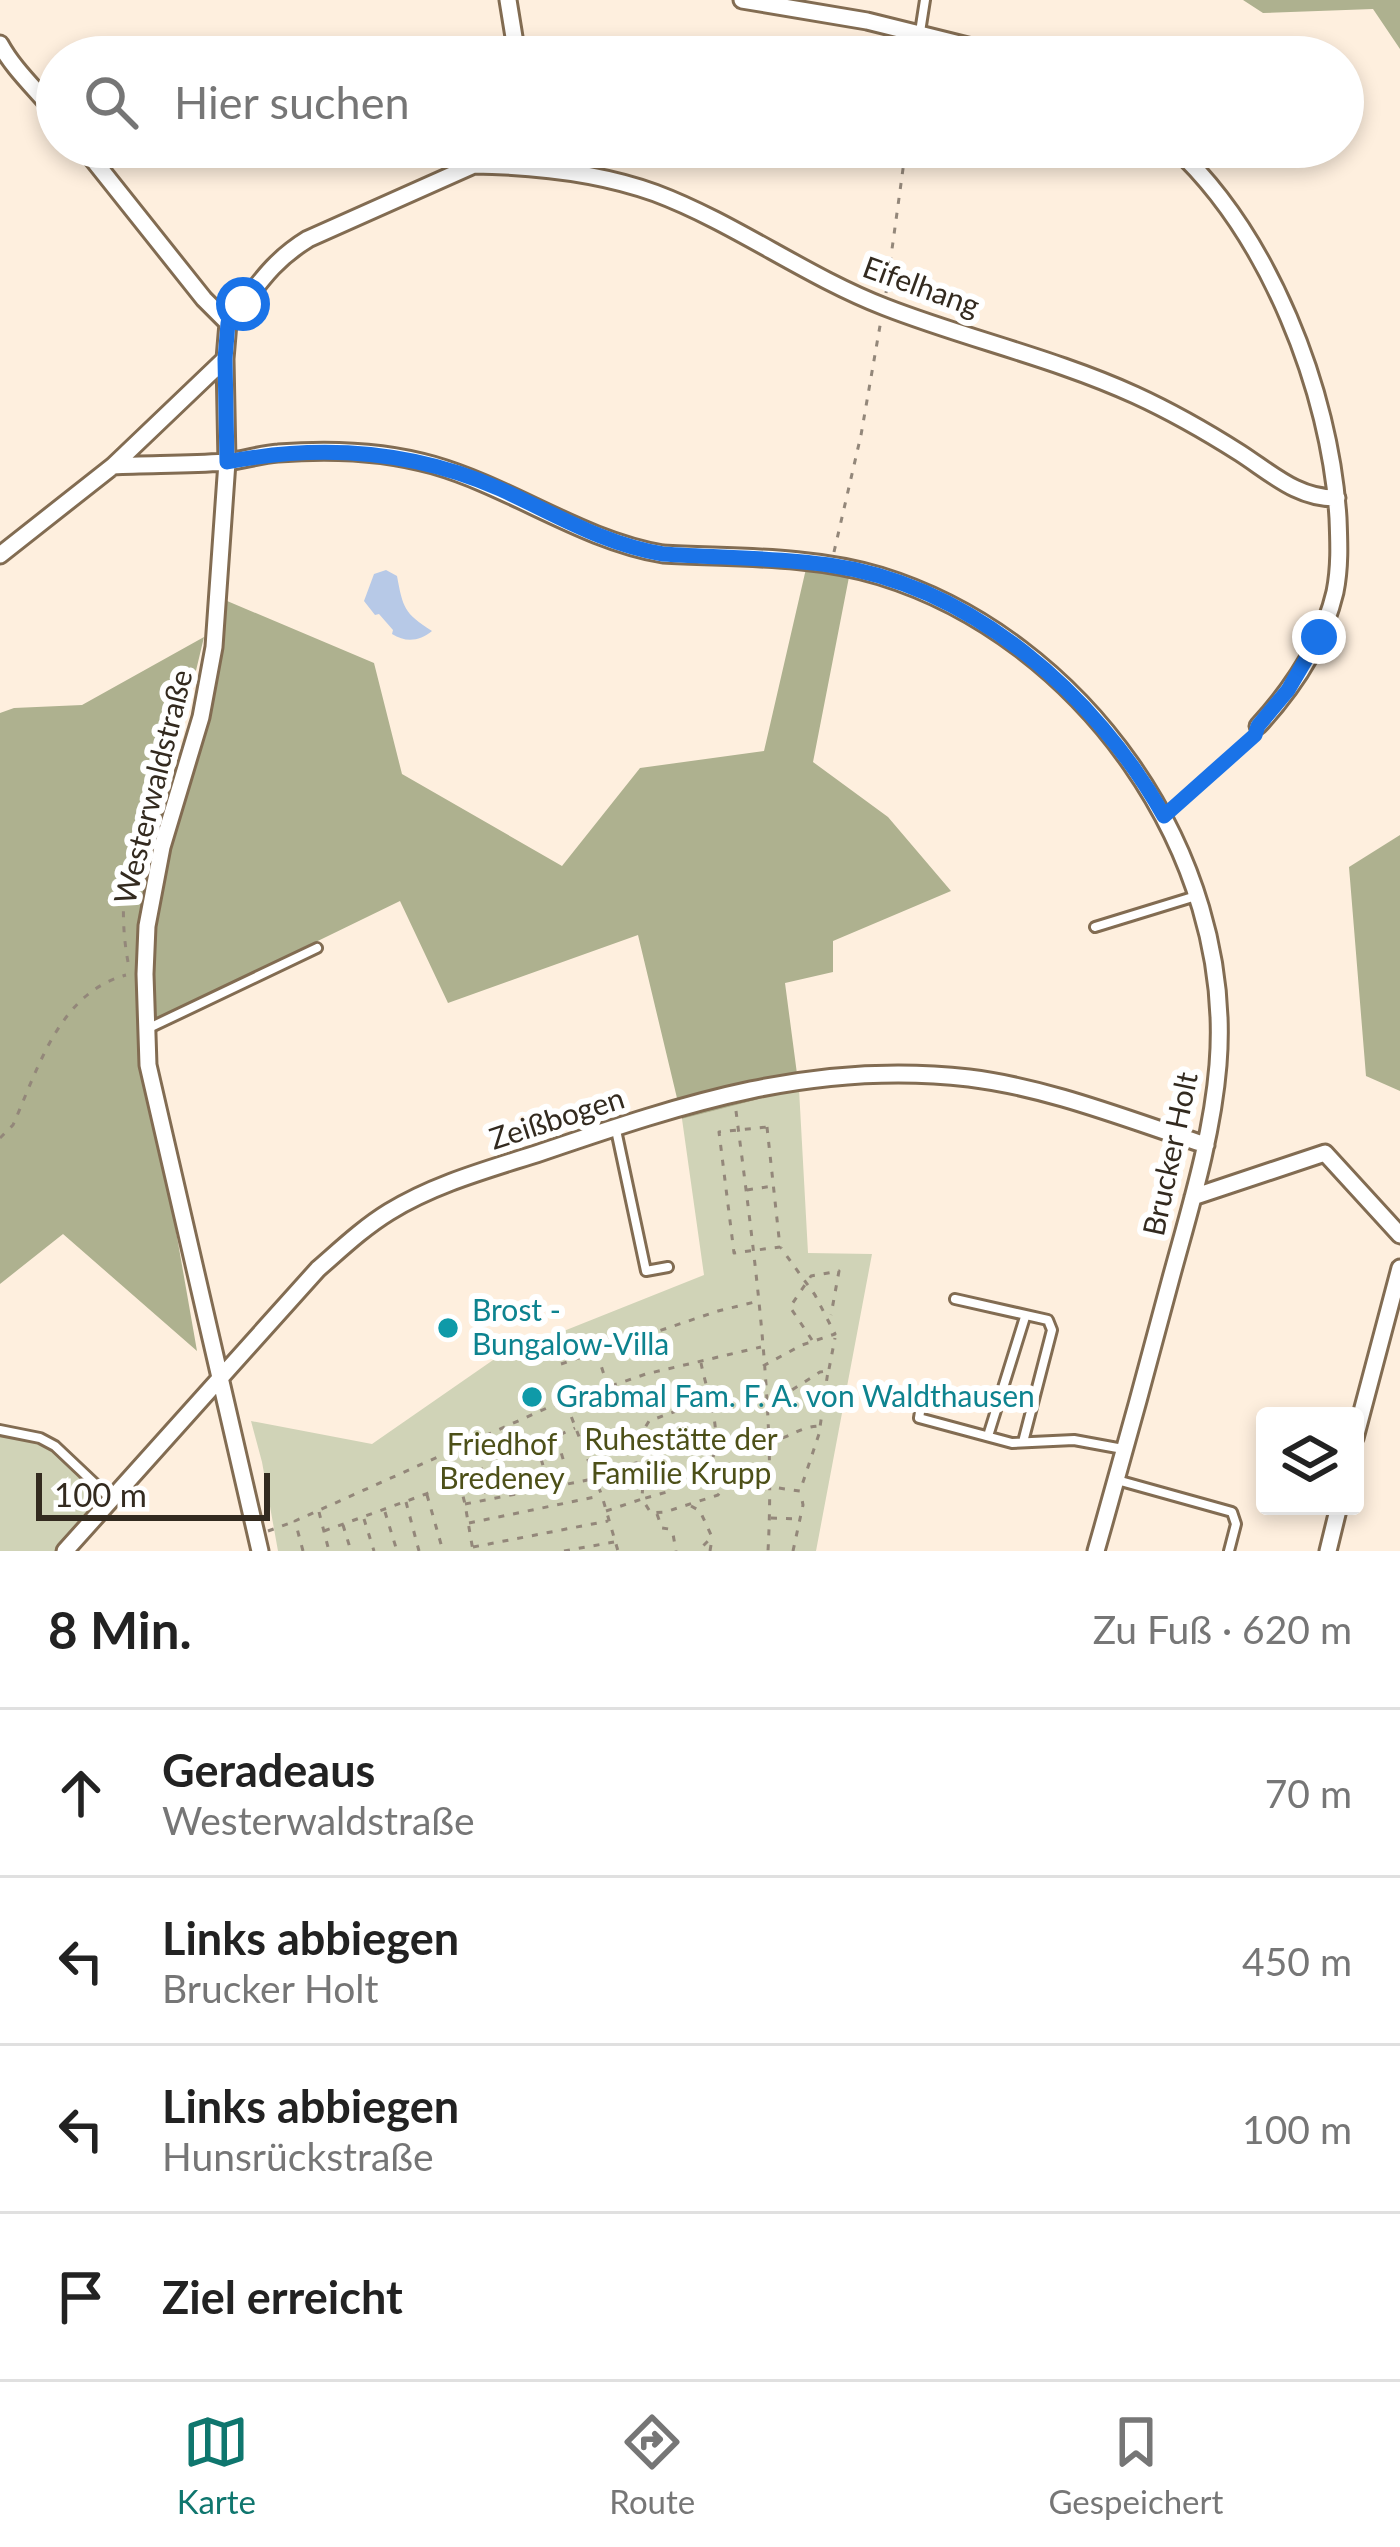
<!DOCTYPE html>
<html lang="de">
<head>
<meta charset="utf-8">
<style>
	body { margin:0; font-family:Lato,sans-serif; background:#f6f6f6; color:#222 }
	.controls { position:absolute; right:36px; bottom:36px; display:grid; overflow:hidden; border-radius:12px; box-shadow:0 6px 18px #0003 }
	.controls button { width:108px; height:108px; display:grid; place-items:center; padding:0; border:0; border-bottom:3px solid #e0e0e0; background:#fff; color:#222; font:60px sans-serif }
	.scale { position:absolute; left:36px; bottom:30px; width:234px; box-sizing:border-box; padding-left:12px; border:6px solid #332a1f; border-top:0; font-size:33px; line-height:42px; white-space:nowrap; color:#332a1f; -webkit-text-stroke:9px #fff; paint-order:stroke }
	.stop { position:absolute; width:36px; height:36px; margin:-27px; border:9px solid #1a73e8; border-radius:50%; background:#fff }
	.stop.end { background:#1a73e8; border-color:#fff; box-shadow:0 3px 12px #0008 }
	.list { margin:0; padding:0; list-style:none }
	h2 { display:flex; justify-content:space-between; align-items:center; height:156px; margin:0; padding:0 48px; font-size:51px }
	h2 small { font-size:39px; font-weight:400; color:#767676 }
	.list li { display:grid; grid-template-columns:78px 1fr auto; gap:36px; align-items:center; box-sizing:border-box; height:168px; padding:0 48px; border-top:3px solid #e0e0e0 }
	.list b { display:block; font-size:45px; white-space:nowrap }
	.list p { margin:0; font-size:39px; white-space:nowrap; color:#767676 }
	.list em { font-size:39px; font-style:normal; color:#767676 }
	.icon { flex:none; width:66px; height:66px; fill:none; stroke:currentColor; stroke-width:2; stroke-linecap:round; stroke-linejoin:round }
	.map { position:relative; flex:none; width:1400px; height:1551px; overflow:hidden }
	.search { position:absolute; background:#fff; box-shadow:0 6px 18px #0003; left:36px; right:36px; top:36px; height:132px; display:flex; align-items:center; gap:30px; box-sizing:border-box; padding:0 42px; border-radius:66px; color:#767676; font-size:45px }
	.sheet { height:828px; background:#fff }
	nav { display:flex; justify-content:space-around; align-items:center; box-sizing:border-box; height:168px; border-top:3px solid #e0e0e0; background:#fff; font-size:33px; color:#767676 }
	nav a { display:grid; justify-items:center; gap:6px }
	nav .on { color:#0f766e }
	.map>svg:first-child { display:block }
	.green { fill:#d0d3b7 }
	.forest { fill:#aeb18f }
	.water { fill:#b7c9e7 }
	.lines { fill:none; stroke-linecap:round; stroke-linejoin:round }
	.lane-casing { stroke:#826c52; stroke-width:14 }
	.street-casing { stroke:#826c52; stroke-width:21 }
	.path { stroke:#93877a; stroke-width:3; stroke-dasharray:6 9; stroke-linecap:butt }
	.lane { stroke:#fff; stroke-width:8 }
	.street { stroke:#fff; stroke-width:15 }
	.route { stroke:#1a73e8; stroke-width:15 }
	.culture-dot { fill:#0f9aa8; stroke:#fff; stroke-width:4.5 }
	.labels { text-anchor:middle; stroke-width:12; stroke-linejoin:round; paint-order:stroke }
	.street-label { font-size:30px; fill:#332a1f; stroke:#fff }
	.culture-label { font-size:30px; fill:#0d838f; stroke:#fff; text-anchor:start }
	.park-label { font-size:30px; fill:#4d5018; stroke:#fff }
</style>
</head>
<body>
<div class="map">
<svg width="1400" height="1551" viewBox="0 0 1400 1551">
	<rect width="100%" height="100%" fill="#feefde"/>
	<path class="green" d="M799,1089L808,1253L872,1254L816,1551H278L262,1462L251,1421L372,1444L496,1358L704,1275L682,1119Z
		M0,1434L38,1442L53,1449L107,1499L62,1551H0Z"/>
	<path class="forest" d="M1243,0H1400V49L1373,9L1263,13Z
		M808,560L830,565L849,577L813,762L888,817L951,891L833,941V972L785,983L799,1089L682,1119L638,935L448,1003L400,901L141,1027L140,1068L166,1174L197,1351L63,1234L0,1284V713L14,708L82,705L204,637L165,801L199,702L213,595L374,663L402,774L562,866L640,768L764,751Z
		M1400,835V1091L1366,1076L1349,867Z"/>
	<path class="water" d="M386,570L397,576C403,608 404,613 432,631C420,641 406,643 392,634L393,630L379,614L375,615L364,601L374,574Z"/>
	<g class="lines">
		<defs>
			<path id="lane" d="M920,32L925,0
				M1095,927L1196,896
				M147,1029L317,948
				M616,1130L646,1271L668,1267
				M955,1299L1048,1320L1052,1330L1023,1442
				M921,1406L919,1418L1012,1443L1074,1440L1123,1449
				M0,1430L40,1438L55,1446L110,1498
				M988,1436L1025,1317
				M1117,1480L1232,1512L1236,1524L1229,1551"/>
			<path id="street" d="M508,0L514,37L515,57
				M742,0L867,21L1012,57
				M0,44C14,70 38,91 57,115
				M83,147L204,299L228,323L225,359L227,462L214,647L201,717L162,847L147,926L145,974L148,1065L260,1551
				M1174,147C1269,235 1330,390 1338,518C1339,543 1340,567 1335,592C1323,643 1293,688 1258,726
				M474,165C535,166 597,172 655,193C735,223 805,276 885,307C967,339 1054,358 1135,395C1170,411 1207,432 1240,453C1271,473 1298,499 1337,498
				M228,323C256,289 269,263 308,239L474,165L483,147
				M113,466C150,464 187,465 224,462C242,461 260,454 278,453C329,449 384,451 433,465C513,488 581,540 663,554C735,558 811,555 880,576C1082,638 1235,853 1218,1065C1212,1138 1190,1208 1171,1278C1147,1369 1122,1460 1096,1551
				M0,555L113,466L225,359
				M1193,1197L1325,1153L1400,1235
				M1355,1438L1400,1268
				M65,1551L318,1269C341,1249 363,1228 389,1212C436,1183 490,1169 542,1152C686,1103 814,1060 969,1078C1050,1088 1129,1120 1206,1145
				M1328,1551L1339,1506"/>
		</defs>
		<use href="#lane" class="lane-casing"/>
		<use href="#street" class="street-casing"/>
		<path class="path" d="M886,293L906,147
			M834,552L861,435L881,320
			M1174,808L1252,738
			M128,962C110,866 148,768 190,684
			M736,1111C754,1253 776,1408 768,1551
			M767,1127L780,1247L734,1253L719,1132Z
			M0,1138L13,1125C38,1069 59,993 126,975
			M747,1190L773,1186
			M812,1340L790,1307L811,1276L839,1271L831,1315
			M597,1353L607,1384
			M701,1363C707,1394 724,1432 711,1463
			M561,1364L718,1311L755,1302
			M763,1366L802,1345L835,1334L815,1295L781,1248
			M829,1369L835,1338
			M566,1403L602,1496L618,1551
			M767,1406L820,1372L828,1371L819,1434L800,1491L771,1487
			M557,1439L570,1482
			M768,1441C790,1439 798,1427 819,1426
			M537,1445L549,1486
			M452,1453L465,1504L473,1551
			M518,1453L528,1490
			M499,1463L508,1494
			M480,1473L487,1498
			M643,1481L638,1472L633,1448L649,1421L709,1399
			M427,1495L443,1551
			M406,1502L419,1551
			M465,1504L593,1479
			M691,1506L700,1511L712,1537L698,1551
			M606,1511L642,1499L651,1513L665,1512L718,1495L722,1490L724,1478L714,1464H699L643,1481L642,1499L674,1490
			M319,1512L329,1551
			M385,1512L397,1551
			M657,1514L662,1528L669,1529L673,1534L676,1551
			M771,1518L798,1519
			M364,1519L374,1551
			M469,1523L600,1496
			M343,1525L351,1551
			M268,1531L293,1522
			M324,1531L426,1494L575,1428
			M473,1547L608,1521
			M303,1551L295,1521L547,1408L646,1374L761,1347
			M564,1551L614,1542
			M710,1551L712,1539
			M793,1551L803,1505L801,1494"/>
		<use href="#lane" class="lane"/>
		<use href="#street" class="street"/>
	</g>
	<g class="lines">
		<path class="route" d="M243,304L228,323L225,359L227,462C320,444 412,450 500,489C555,514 603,544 663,554C718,558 774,557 829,565C971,585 1095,694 1164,816L1255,735L1258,726L1288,690L1319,637"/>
	</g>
	<g class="culture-dot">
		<circle cx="448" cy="1328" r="12"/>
		<circle cx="532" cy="1397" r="12"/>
	</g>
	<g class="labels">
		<g class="street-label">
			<text transform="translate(921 287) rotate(20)" y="10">Eifelhang</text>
			<text transform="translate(154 787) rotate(-76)" y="10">Westerwaldstraße</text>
			<text transform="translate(557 1119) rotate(-18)" y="10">Zeißbogen</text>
			<text transform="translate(1171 1154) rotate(-78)" y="10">Brucker Holt</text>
		</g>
		<g class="culture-label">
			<text x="472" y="1321">Brost -<tspan x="472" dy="34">Bungalow-Villa</tspan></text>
			<text x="556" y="1407">Grabmal Fam. F. A. von Waldthausen</text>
		</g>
		<g class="park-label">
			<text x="681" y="1450">Ruhestätte der<tspan x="681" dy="34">Familie Krupp</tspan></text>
			<text x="502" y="1455">Friedhof<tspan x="502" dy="34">Bredeney</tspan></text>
		</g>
	</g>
</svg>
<div class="controls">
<button><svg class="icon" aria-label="layers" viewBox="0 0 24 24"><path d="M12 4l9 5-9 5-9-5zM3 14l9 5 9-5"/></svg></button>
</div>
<div class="scale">100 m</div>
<div class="stop" style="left:243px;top:304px"></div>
<div class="stop end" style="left:1319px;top:637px"></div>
<div class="search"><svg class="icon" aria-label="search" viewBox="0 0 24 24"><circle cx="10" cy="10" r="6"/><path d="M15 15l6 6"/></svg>Hier suchen</div>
</div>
<section class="sheet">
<h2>8 Min.<small>Zu Fuß · 620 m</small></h2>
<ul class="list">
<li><svg class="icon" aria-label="ahead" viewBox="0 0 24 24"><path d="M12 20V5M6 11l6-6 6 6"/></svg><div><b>Geradeaus</b><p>Westerwaldstraße</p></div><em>70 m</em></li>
<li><svg class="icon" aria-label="left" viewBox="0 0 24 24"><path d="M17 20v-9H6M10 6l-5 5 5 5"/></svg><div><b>Links abbiegen</b><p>Brucker Holt</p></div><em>450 m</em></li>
<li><svg class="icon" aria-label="left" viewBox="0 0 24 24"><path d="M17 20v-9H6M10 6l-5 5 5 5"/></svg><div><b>Links abbiegen</b><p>Hunsrückstraße</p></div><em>100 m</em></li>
<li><svg class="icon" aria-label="arrive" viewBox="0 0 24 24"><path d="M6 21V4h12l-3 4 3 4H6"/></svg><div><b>Ziel erreicht</b></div></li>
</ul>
</section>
<nav>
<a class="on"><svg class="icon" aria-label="map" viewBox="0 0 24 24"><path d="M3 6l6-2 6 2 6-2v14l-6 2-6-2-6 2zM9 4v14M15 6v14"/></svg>Karte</a>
<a><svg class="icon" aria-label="directions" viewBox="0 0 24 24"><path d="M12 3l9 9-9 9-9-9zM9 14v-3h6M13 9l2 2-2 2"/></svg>Route</a>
<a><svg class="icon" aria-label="saved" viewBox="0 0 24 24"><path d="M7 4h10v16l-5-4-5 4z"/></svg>Gespeichert</a>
</nav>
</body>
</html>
